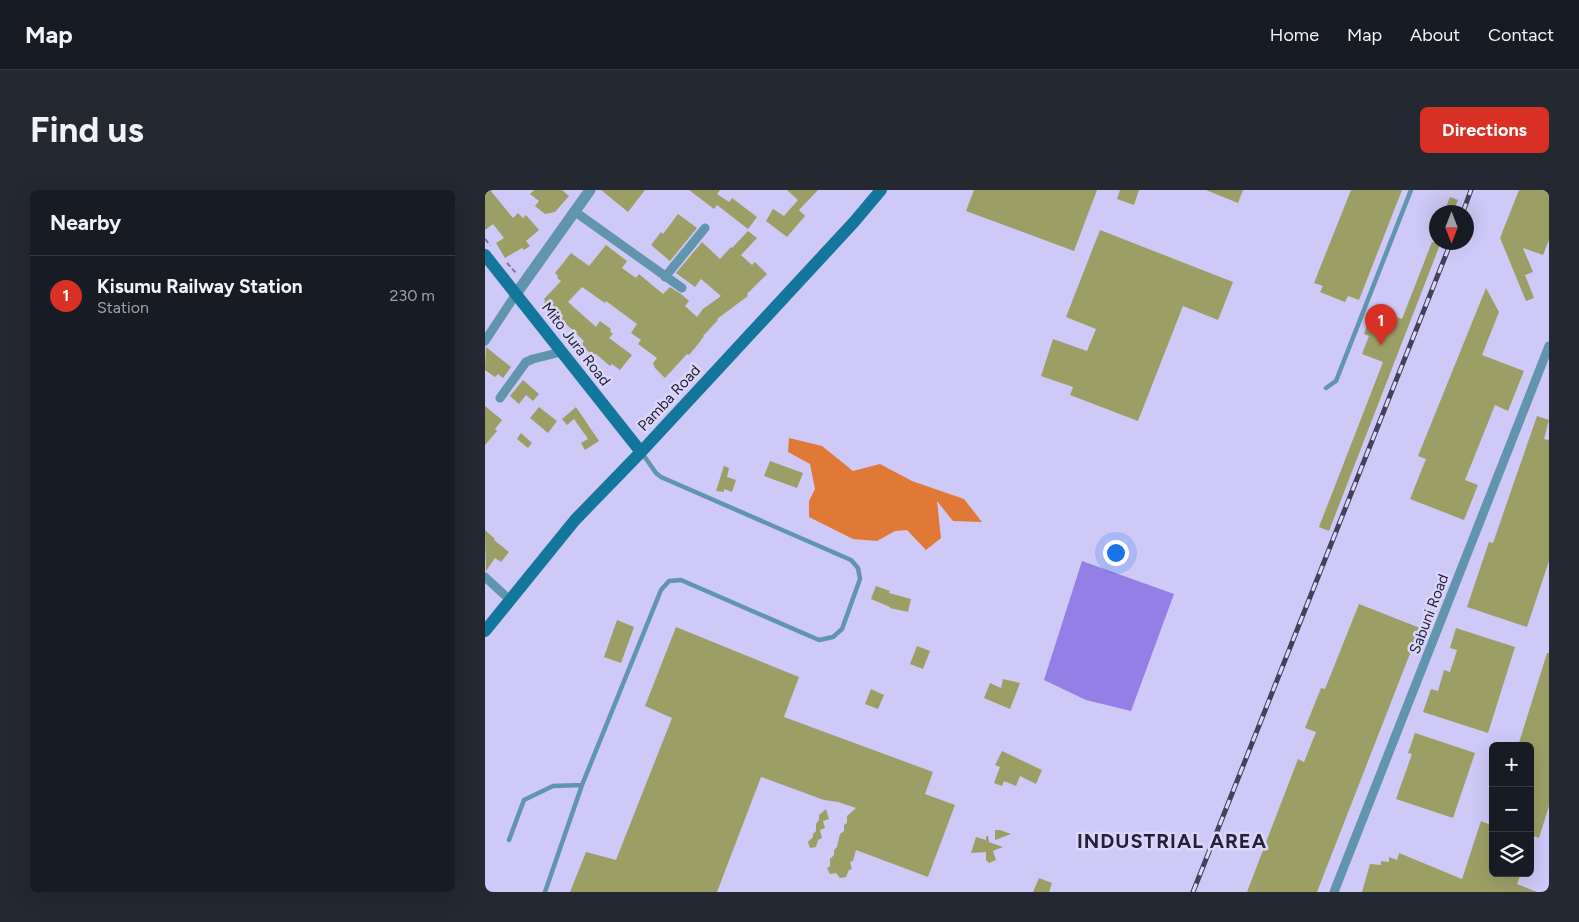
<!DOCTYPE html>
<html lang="en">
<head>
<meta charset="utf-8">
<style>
	body { margin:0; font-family:Figtree,sans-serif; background:#242831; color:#f1f3f6 }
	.controls { position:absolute; right:15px; bottom:15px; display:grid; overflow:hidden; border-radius:8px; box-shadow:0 5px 20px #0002 }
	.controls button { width:45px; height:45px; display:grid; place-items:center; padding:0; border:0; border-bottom:1px solid #363941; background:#171b24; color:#f1f3f6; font:25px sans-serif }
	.compass { position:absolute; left:944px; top:15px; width:45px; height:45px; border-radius:50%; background:#171b24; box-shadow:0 5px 20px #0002; rotate:180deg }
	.you { position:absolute; left:630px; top:362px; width:18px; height:18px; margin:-12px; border:4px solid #fff; border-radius:50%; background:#1a73e8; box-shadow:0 0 0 8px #1a73e833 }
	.badge { display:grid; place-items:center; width:32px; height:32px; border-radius:50%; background:#d93025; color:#fff; font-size:16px; font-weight:700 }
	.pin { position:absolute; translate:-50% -41px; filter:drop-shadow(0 1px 2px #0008) }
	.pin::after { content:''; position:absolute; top:26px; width:18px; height:15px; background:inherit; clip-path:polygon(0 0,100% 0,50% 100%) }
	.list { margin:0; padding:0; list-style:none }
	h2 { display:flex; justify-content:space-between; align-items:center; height:65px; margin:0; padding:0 20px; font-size:21px }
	h2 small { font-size:16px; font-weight:400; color:#9ea1a6 }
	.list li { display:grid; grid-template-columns:32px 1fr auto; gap:15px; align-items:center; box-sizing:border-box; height:80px; padding:0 20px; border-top:1px solid #363941 }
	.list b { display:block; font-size:19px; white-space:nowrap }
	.list p { margin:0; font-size:16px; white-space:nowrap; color:#9ea1a6 }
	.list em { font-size:16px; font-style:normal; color:#9ea1a6 }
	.icon { flex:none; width:28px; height:28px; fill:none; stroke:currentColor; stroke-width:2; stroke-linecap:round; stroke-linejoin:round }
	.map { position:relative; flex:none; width:1064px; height:702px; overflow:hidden; border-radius:8px }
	header { display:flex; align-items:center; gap:30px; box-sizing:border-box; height:70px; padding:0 25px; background:#171b24; border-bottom:1px solid #363941 }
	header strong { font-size:24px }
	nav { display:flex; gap:28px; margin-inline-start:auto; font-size:18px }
	.intro { display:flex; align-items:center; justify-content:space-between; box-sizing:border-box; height:120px; padding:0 30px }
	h1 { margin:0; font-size:35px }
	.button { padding:12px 22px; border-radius:8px; background:#d93025; color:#fff; font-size:18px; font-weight:700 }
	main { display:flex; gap:30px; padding:0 30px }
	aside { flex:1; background:#171b24; border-radius:8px; box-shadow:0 5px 20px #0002 }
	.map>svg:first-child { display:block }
	.forest { fill:#df7935 }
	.water { fill:#947fe6 }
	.building { fill:#9c9f65 }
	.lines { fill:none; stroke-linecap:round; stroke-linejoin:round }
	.path { stroke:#7e7a9c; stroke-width:2; stroke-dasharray:5 2.5; stroke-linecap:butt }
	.service { stroke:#6195ae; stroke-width:4.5 }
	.minor { stroke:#6195ae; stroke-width:9 }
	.tertiary { stroke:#6195ae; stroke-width:11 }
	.secondary { stroke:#13769d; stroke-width:12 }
	.rail-casing { stroke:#434059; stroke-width:5 }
	.rail { stroke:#dbd7fa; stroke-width:3; stroke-dasharray:9; stroke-linecap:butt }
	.labels { text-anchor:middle; stroke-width:5; stroke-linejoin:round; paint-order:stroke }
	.street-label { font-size:15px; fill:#252237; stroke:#dbd7fa }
	.district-label { font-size:20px; font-weight:bold; letter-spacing:1px; fill:#252237; stroke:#dbd7fa }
</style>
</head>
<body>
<header>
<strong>Map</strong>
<nav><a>Home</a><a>Map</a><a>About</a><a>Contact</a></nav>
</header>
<div class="intro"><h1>Find us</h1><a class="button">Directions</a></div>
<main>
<aside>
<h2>Nearby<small></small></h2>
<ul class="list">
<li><span class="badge">1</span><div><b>Kisumu Railway Station</b><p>Station</p></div><em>230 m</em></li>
</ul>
</aside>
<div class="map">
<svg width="1064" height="702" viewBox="0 0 1064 702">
	<rect width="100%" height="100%" fill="#cec9f6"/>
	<path class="forest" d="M304,248L337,256L368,281L395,274L427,291L479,309L497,332L468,331L452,311L456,348L441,360L422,340L410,341L392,351L368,349L324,327V311L330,299L325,274L303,262Z"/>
	<path class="water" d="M597,371L689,404L646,521L601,510L559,490Z"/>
	<path class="building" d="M0,0H5L28,28L33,23L38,28L41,25L54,40L41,51L45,56L39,60L37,58L20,68L11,53L19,48L8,34L0,40Z
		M49,0H77L84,6L70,22L60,24L50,16L54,11L45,4Z
		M116,0H160L143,22Z
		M204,0H235L232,4L244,12L247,8L272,27L263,39L232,15L229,19Z
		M302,0H333L314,20L320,26L302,47L281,31L288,19L299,26L313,10Z
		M489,0H612L589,61L481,21Z
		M635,0H654L649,15L632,9Z
		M721,0H758L753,13Z
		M866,0H917L874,110L863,106L860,112L835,102L838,96L829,93Z
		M1034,0H1064V50L1058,65L1038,58L1048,82L1040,85L1049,108L1041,111L1015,48Z
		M965,7L973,10L968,22H959Z
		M193,24L212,38L185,71L166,55L176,42L178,44Z
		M615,40L748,92L733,130L698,116L653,231L585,205L588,197L556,186L568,149L602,161L611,139L581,127Z
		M263,41L272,48L256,65L267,75L270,72L282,84L262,104L263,106L232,129L233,130L218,146H219L214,153L204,165L202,164L180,188L170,178L168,173L172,168L153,154L156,150L146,143L152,134L121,111L120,113L97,97L83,112L111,137L115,131L126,139L125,141L128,144L124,148L147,165L135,180L127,174L125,176L111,164H107L96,156L99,151L59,113L60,111L59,109L76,91L72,88L73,86L70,83L86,63L104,76L121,55L142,71L137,78L151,88L154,84L178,104L185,97L196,104L204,111L200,116L212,127L218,119L236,106L216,89L210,97L191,83L217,52L235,69L246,57L247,58Z
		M947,52H956L844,341L834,337L898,172L877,164L884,146L879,144L882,136L886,138L893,120L917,129Z
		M1001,98L1014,122L997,165L1039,181L1023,221L1010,215L980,290L993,295L979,330L925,309L941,269L933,266Z
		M1,157L26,177L18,188L13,184L10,187L0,180Z
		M38,190L54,204L48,211L41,205L34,214L25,206Z
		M0,216L17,230L10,239L12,241L0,255Z
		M54,217L72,231L63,243L45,228Z
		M91,217L114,251L100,260L96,253L103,249L89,229L82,235L77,229Z
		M1052,226L1064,230L1059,249L1064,250V371L1042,437L982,417L1004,352L1008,353Z
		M36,243L47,253L43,258L32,249Z
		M285,271L318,283L312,298L279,286Z
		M239,276L244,278L242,287L251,290L247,302L239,299V302L231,301Z
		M0,340L10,349L9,350L24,362L16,372L10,368L1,381Z
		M391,396L405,401L404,403L426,409L423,422L405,418V417L386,409Z
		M874,414L935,438L832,702H762L813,569L819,572L831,542L820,538L836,498L840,499Z
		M132,430L149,437L136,473L119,467Z
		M191,437L314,487L299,527L448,582L440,604L470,615L443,687L371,660L368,671L365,672L367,679L364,680L361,687L355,688L351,683L345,684L342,678L345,676V669L349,665V660L352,657L355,644L359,641V635L362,633V626L371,618L353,612L339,610L276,587L232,702H85L101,662L131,670L187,528L160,516Z
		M971,438L1030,457L1003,543L938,522L946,499L953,501L959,480L965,482L972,460L965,458Z
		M432,456L445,461L438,479L425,474Z
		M1062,463H1064V616L1054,648L1045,645V556H1033Z
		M518,489L535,493L525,519L499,508L505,493L516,498Z
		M386,499L399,505L393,519L380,514Z
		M930,543L990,563L968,628L911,609L927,564L923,563Z
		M517,561L557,580L551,594L535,586L531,596L519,591L517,596L509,593L515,577L510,575Z
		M341,619L344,629L338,631L340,638L335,640L337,648L333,650L331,657L325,658L323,652L328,647V644L331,641V634L334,630V625Z
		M996,631L1008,636V683H1036L1032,694L1052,702H877L885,674L896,675V671L904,672V667L912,670L914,663L977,689Z
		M510,640H515L526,644L510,650Z
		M501,646H503L504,652L518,657L508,661L511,670L504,673L501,670V662L486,663L491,647L501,650Z
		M554,688L567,693L564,702H548Z"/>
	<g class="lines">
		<path class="path" d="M0,49L5,55
			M22,73L32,84"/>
		<path class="service" d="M841,198L851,191L926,0
			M24,650L39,610L68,596L97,595
			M60,702L97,595L176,400L184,391L196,390L334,450L348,447L357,439L375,389L373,378L366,370L176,287L171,283L157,263"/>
		<path class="minor" d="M89,21L197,98
			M180,87L220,38
			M0,151L31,104
			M15,208L41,172L48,169L76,162
			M0,387L25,410
			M849,702L1064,156"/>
		<path class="tertiary" d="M31,104L105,0"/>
		<path class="secondary" d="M0,65L156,262
			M0,441L90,330L156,262L369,32L396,0"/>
		<defs>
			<path id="rail" d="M978,22L986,0
				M708,702L966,52"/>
		</defs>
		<use href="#rail" class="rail-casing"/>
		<use href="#rail" class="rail"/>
	</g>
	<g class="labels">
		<g class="street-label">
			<text transform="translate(91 154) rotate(52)" y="5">Mito Jura Road</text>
			<text transform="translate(184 208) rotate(-47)" y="5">Pamba Road</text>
			<text transform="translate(944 424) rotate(-69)" y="5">Sabuni Road</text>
		</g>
		<g class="district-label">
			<text x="687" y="658">INDUSTRIAL AREA</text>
		</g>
	</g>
</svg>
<div class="controls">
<button>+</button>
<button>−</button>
<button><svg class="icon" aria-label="layers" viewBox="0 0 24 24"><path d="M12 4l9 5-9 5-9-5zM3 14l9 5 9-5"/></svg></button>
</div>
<svg class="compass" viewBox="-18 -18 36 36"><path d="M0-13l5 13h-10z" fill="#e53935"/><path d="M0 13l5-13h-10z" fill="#9ea1a6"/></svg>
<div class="you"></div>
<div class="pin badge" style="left:896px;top:155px">1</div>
</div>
</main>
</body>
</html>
